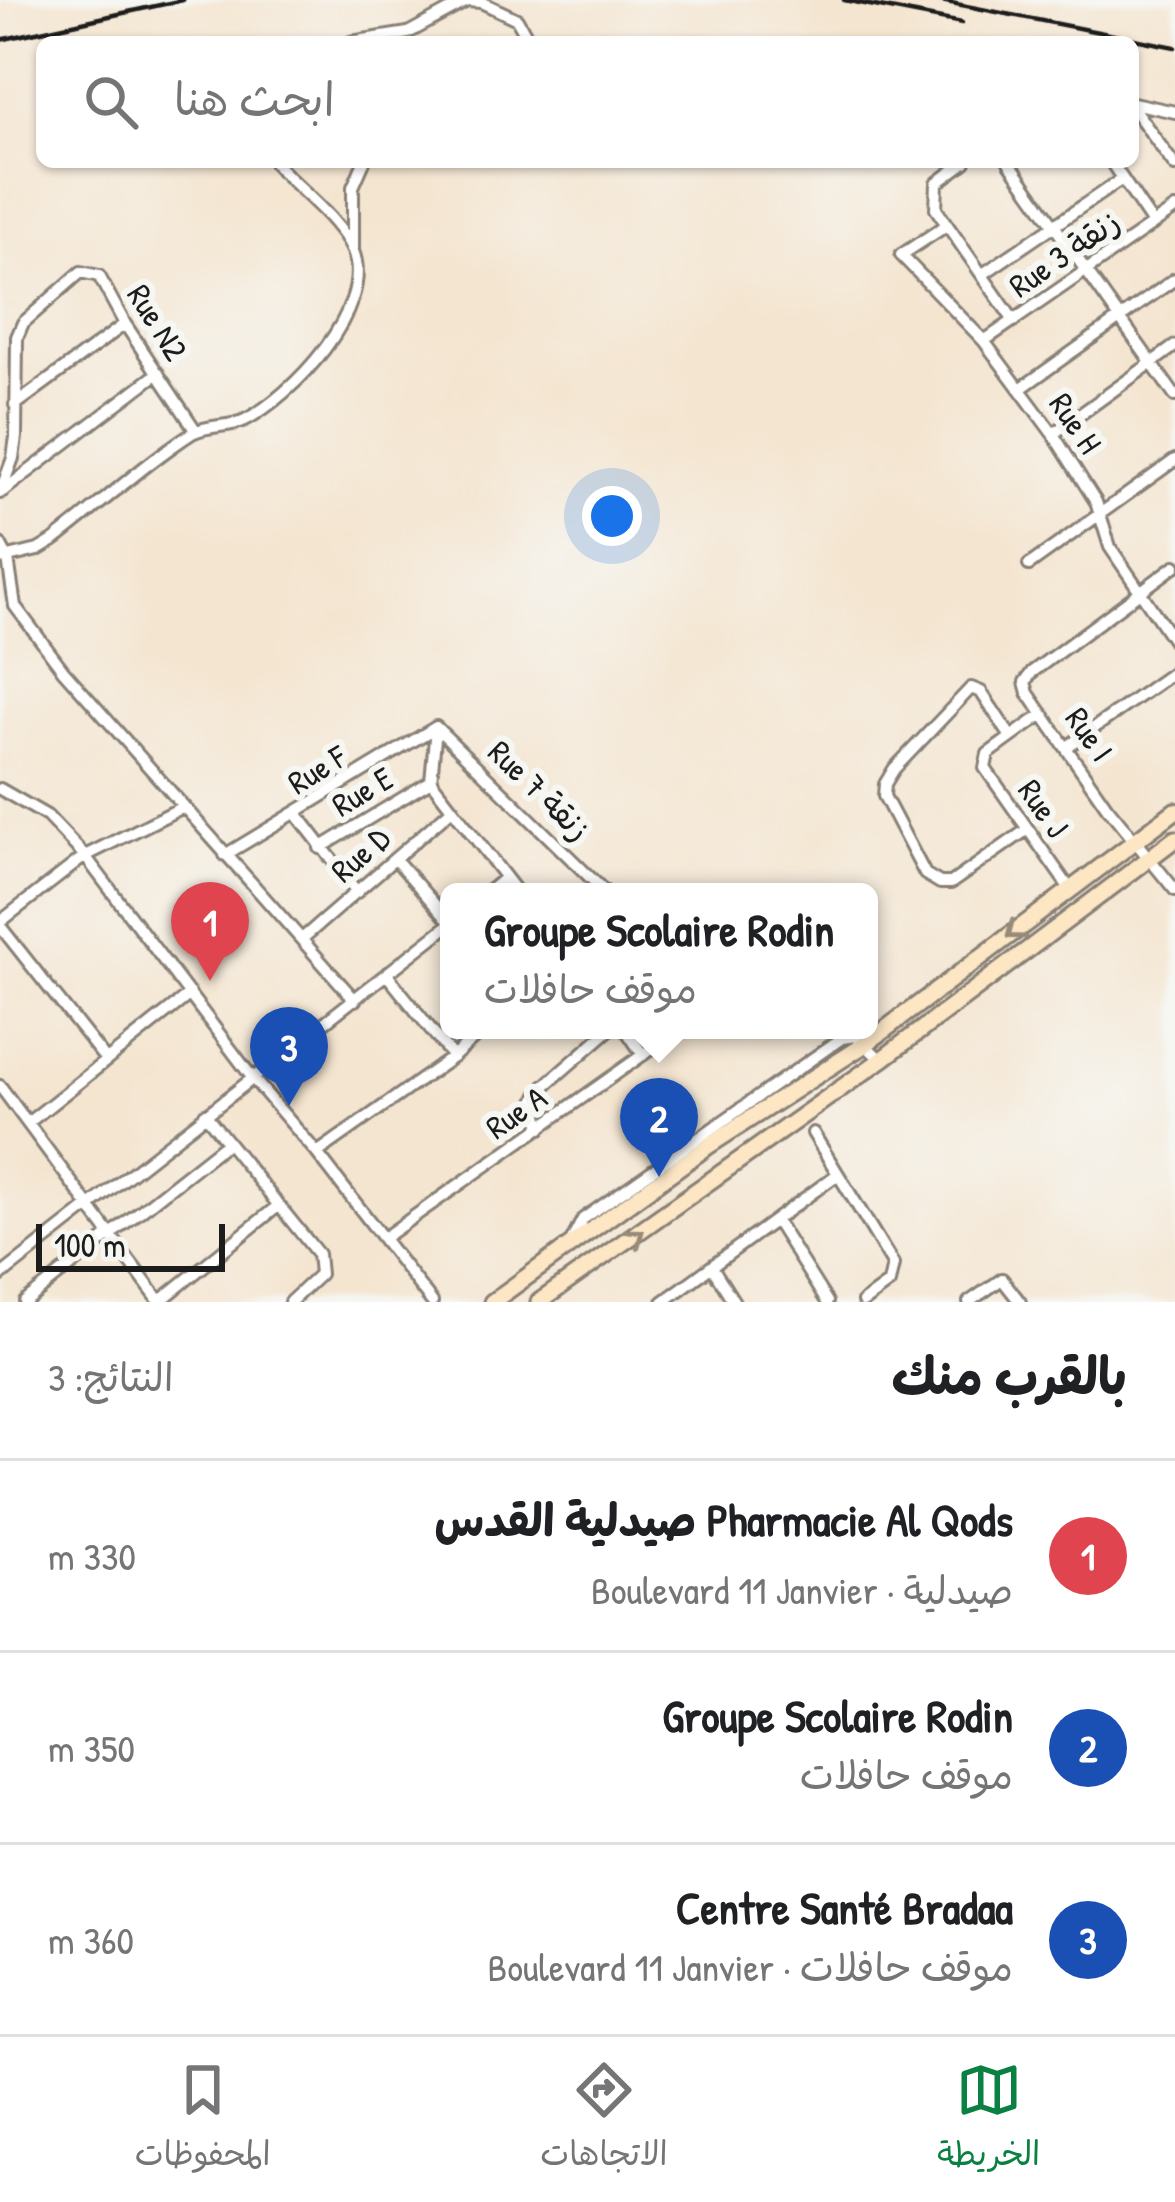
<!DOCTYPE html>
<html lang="ar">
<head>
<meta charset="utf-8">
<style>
	body { margin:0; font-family:"Patrick Hand","Playpen Sans Arabic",sans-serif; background:#f2f2f2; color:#202124; direction:rtl }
	.scale { position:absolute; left:36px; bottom:30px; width:189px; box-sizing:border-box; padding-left:12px; border:6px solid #1c1c1c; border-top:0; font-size:33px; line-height:42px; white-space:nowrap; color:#1c1c1c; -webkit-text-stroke:9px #f6f6f2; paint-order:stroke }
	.you { position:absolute; left:612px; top:516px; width:42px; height:42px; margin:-30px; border:9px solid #fff; border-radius:50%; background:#1a73e8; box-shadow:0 0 0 18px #1a73e833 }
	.badge { display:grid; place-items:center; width:78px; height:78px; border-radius:50%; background:#0b8043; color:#fff; font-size:39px; font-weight:700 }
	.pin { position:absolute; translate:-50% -99px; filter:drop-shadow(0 3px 6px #0008) }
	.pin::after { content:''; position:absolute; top:63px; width:42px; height:36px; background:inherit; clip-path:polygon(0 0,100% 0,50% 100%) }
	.popup { position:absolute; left:440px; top:883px; width:438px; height:156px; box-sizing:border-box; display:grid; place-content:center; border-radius:18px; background:#fff; filter:drop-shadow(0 3px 9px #0005); font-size:39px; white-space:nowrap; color:#757577 }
	.popup b { font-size:45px; color:#202124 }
	.popup::after { content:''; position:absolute; left:50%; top:100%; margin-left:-24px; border:24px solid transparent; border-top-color:#fff }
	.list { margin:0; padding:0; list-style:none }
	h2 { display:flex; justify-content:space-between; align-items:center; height:156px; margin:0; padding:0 48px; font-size:51px }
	h2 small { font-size:39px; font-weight:400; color:#757577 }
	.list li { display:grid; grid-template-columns:78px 1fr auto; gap:36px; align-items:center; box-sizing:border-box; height:192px; padding:0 48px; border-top:3px solid #e0e0e0 }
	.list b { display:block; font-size:45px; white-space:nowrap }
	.list p { margin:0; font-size:39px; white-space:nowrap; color:#757577 }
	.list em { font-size:39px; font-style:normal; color:#757577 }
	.icon { flex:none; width:66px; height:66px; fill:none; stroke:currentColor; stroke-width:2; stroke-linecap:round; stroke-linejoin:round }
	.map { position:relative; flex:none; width:1175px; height:1302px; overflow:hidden; direction:ltr }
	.search { position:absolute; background:#fff; box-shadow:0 3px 9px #0004; left:36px; right:36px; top:36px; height:132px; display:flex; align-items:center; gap:30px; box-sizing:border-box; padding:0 42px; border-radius:18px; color:#757577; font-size:45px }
	.sheet { height:732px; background:#fff }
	nav { display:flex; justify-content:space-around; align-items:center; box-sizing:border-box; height:168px; border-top:3px solid #e0e0e0; background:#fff; font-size:33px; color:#757577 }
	nav a { display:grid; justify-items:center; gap:6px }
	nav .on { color:#0b8043 }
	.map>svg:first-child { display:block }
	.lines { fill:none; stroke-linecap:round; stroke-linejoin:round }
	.street-casing { stroke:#888076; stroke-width:16 }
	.secondary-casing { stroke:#888076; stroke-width:21 }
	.street { stroke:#fff; stroke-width:10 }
	.secondary { stroke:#fce6c4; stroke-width:15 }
	.rail { stroke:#1c1c1c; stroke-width:4.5 }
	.oneway { stroke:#978b78 }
	.labels { text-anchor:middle; stroke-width:12; stroke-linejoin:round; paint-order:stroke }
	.street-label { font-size:33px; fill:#1c1c1c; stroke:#f6f6f2 }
</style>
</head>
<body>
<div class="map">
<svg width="1175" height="1302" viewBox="0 0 1175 1302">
	<rect width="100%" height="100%" fill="#f6f6f2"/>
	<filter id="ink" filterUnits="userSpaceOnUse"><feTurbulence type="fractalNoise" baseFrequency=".00833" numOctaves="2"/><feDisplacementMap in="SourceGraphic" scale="24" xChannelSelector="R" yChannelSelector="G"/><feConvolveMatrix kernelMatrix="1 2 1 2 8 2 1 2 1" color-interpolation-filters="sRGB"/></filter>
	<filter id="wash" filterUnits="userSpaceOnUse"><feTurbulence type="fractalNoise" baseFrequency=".004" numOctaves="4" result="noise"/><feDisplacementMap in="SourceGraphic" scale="48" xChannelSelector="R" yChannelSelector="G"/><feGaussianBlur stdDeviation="2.7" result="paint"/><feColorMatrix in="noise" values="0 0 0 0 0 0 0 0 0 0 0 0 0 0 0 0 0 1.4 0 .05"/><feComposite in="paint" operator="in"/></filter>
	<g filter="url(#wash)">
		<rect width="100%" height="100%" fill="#f4e5d0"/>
	</g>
	<g filter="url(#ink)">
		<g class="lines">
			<defs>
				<path id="street" d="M351,42L408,33L467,1L481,2L517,19L530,42
					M1133,103L1175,112
					M1133,108L1175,166
					M965,162L937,183L936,209L1014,321
					M1009,162L1175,396
					M1111,162L1153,224
					M947,225L901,255L984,341L1053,434L1096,502L1110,547L1175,643
					M353,251V187L364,162
					M983,274L1122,179
					M984,341L1175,209
					M1020,389L1175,279
					M15,405L125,324
					M1053,434L1175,346
					M3,491L158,373
					M0,493L13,458L16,437L17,337L23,323L81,272L99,276L125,324L196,431
					M0,544L8,559L15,606L63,670L355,1000
					M0,559L38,550L53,541C99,506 144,464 192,433C208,424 229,428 245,420C291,397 376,309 353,251C341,220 296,188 274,162
					M1029,565L1175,460
					M1175,566L1032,672L1025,682L1028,693L1107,807L1175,890
					M1043,714L988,754L985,768L1070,889
					M436,727L605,892
					M1011,737L981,692L971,688L894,769L885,784L884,796L925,874L940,883H951L1025,831
					M1067,747L1175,671
					M431,781L517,892
					M431,781L436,727
					M0,789L47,816L85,856L251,1076L317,1153L432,1302
					M296,813L357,892
					M320,848L431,781
					M225,855L436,727
					M395,859L449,921
					M488,892L505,878
					M0,922L85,856L183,807
					M0,926L106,1060
					M303,938L451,810
					M388,976L453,1057
					M626,1030L643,1055
					M0,1086L160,1302
					M205,1114L318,1254L320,1274L290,1302
					M29,1122L190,994
					M541,1128L535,1101L541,1089L609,1030
					M813,1133L893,1264L889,1283L863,1302
					M317,1153L453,1057L483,1030
					M776,1221L827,1302
					M385,1237L678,1030
					M569,1246L583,1219L842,1038L856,1036L881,1060
					M712,1267L734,1302
					M0,1276L449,925
					M25,1302L228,1142
					M159,1302L278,1206
					M663,1302L838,1174
					M969,1302L1002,1279L1020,1302"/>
				<path id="secondary" d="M492,1302L708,1146L867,1043L1175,811
					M539,1302L881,1060L1175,839"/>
			</defs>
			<use href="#street" class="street-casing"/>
			<use href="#secondary" class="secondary-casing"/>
			<use href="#street" class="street"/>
			<use href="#secondary" class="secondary"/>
			<path class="rail" d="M844,0L962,23
				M936,0L1175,47
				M0,40L183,0"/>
		</g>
		<defs><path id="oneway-chevron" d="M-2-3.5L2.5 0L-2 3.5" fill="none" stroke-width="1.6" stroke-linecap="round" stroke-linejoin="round" transform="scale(3)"/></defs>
		<g class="oneway">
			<use href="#oneway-chevron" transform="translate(1014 932) rotate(143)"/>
			<use href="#oneway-chevron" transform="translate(636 1236) rotate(-37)"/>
		</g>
	</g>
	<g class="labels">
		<g class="street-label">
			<text transform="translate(1064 253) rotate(-35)" y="12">Rue 3 زنقة</text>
			<text transform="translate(158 322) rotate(58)" y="12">Rue N2</text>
			<text transform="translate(1076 423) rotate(56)" y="12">Rue H</text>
			<text transform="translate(1090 734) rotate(55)" y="12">Rue I</text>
			<text transform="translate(317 769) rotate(-32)" y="12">Rue F</text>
			<text transform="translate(540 790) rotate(44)" y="12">Rue 7 زنقة</text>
			<text transform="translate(362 791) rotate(-31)" y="12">Rue E</text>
			<text transform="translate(1044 808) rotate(55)" y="12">Rue J</text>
			<text transform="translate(360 854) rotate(-41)" y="12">Rue D</text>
			<text transform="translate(516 1112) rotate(-35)" y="12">Rue A</text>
		</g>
	</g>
</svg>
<div class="scale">100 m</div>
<div class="you"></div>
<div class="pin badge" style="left:210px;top:981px;background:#e0444e">1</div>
<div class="pin badge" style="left:659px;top:1177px;background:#1a4fb4">2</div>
<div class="popup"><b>Groupe Scolaire Rodin</b>موقف حافلات</div>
<div class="pin badge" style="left:289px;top:1106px;background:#1a4fb4">3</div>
<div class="search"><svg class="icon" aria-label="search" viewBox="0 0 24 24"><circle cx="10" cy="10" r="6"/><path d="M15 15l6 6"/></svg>ابحث هنا</div>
</div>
<section class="sheet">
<h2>بالقرب منك<small>النتائج: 3</small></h2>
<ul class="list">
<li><span class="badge" style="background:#e0444e">1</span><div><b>Pharmacie Al Qods صيدلية القدس</b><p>صيدلية · Boulevard 11 Janvier</p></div><em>330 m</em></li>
<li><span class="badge" style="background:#1a4fb4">2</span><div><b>Groupe Scolaire Rodin</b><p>موقف حافلات</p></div><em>350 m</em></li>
<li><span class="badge" style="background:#1a4fb4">3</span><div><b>Centre Santé Bradaa</b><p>موقف حافلات · Boulevard 11 Janvier</p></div><em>360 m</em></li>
</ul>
</section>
<nav>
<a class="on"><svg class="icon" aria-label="map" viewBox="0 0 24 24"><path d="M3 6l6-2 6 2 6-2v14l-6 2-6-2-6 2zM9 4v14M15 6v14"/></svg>الخريطة</a>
<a><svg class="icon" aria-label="directions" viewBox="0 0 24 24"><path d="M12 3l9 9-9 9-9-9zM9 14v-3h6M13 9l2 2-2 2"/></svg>الاتجاهات</a>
<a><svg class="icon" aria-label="saved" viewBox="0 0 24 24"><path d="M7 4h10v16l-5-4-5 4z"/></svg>المحفوظات</a>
</nav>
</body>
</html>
